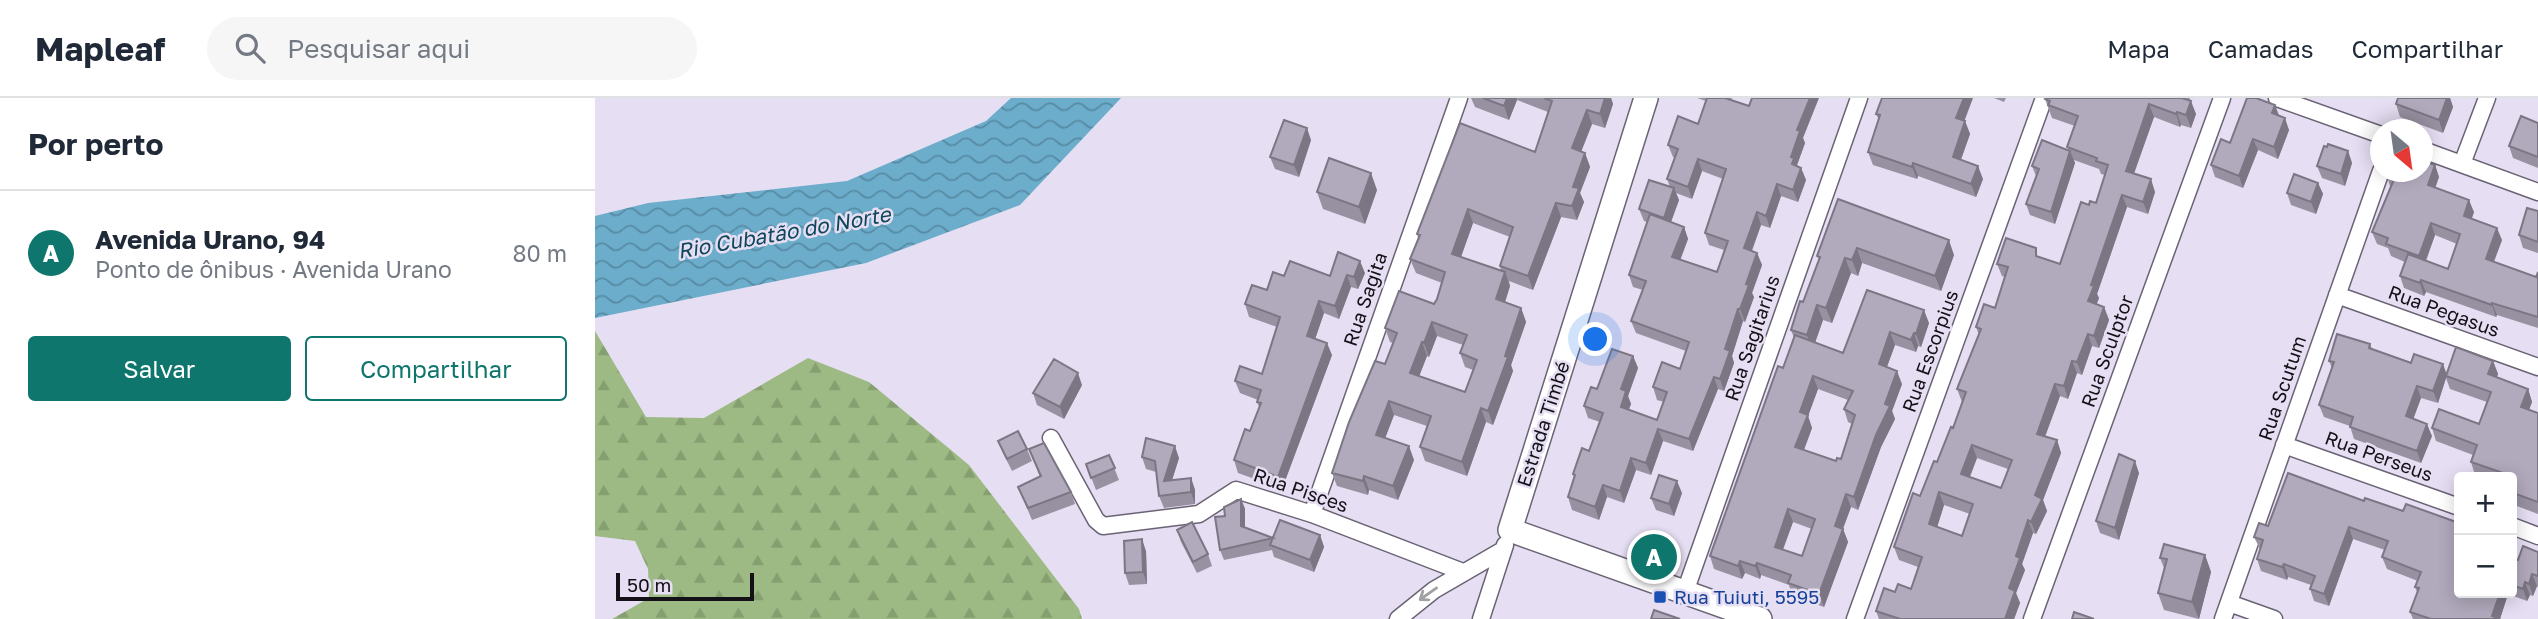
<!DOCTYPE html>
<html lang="pt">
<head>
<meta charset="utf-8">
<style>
	body { margin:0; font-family:"Golos Text",sans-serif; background:#f6f6f7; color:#1f2937 }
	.controls { position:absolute; right:21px; bottom:21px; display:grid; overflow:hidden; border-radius:7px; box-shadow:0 4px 18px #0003 }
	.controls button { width:63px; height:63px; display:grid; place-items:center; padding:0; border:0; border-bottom:2px solid #e0e1e3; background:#fff; color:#1f2937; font:35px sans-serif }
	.compass { position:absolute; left:1775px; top:21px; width:63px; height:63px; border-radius:50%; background:#fff; box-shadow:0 4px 18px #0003; rotate:151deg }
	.scale { position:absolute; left:21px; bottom:18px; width:138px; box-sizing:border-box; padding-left:7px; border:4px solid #131117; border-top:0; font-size:19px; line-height:24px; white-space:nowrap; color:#131117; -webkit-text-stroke:5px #e6def2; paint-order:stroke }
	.you { position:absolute; left:1001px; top:242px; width:24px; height:24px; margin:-18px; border:5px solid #fff; border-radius:50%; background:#1a73e8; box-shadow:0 0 0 10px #1a73e833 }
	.badge { display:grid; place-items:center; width:46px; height:46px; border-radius:50%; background:#0f766e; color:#fff; font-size:23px; font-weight:700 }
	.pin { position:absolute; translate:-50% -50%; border:4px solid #fff; box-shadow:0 2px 7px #0006 }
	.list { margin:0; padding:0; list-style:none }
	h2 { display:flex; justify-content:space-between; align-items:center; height:91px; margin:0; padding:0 28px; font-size:30px }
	h2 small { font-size:23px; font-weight:400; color:#747a83 }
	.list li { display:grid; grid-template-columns:46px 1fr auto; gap:21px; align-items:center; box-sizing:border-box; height:126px; padding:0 28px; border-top:2px solid #e0e1e3 }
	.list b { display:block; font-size:26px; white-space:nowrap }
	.list p { margin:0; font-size:23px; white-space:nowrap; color:#747a83 }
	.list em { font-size:23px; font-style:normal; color:#747a83 }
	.actions { display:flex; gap:14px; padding:21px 28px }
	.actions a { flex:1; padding:16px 0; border:2px solid #0f766e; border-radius:7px; text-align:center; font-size:24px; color:#0f766e }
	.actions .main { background:#0f766e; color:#fff }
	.icon { flex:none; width:38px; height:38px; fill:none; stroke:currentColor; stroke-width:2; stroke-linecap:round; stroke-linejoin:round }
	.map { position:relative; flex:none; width:1943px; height:521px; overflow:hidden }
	header { display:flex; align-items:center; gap:42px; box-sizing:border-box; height:98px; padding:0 35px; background:#fff; border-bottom:2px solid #e0e1e3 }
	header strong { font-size:33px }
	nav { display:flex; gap:38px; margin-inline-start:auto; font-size:24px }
	.search { width:490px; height:63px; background:#f6f6f7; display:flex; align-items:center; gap:18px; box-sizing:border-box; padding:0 24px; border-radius:38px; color:#747a83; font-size:26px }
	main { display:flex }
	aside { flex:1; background:#fff }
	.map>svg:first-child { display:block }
	.forest { fill:url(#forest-firs) }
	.water { fill:url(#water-waves) }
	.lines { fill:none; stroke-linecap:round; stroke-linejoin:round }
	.street-casing { stroke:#6a6374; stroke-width:19 }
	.secondary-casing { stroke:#6a6374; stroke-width:26 }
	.street { stroke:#fff; stroke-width:16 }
	.secondary { stroke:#fff; stroke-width:23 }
	.wall { fill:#9891a2; fill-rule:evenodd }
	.shaded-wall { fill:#7c7684 }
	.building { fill:#b1a9bc; stroke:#7c7684; stroke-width:2; fill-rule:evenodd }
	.oneway { stroke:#a1a0a2 }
	.transit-dot { fill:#1a4fb4; stroke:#e6def2; stroke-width:2.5 }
	.labels { text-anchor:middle; stroke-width:5; stroke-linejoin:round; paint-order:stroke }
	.street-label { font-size:19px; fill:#131117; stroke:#e6def2 }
	.transit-label { font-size:19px; fill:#164399; stroke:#e6def2; text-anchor:start }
	.water-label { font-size:21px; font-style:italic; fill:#0e465b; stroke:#e6def2 }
</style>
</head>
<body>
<header>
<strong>Mapleaf</strong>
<div class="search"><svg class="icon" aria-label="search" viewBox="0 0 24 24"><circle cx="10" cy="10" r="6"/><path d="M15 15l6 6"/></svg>Pesquisar aqui</div>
<nav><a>Mapa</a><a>Camadas</a><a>Compartilhar</a></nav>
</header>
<main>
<aside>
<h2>Por perto<small></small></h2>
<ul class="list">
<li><span class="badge">A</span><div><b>Avenida Urano, 94</b><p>Ponto de ônibus · Avenida Urano</p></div><em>80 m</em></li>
</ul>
<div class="actions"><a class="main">Salvar</a><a>Compartilhar</a></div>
</aside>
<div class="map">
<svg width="1943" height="521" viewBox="0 0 1943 521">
	<defs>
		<pattern id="forest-firs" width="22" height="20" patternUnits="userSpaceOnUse" patternTransform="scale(1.75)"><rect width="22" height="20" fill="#9dba84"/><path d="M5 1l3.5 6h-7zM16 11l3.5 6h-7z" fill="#869f71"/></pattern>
		<pattern id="water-waves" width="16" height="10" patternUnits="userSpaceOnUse" patternTransform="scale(1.75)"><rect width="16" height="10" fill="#6badcb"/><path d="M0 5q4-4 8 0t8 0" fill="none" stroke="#578ba4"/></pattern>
	</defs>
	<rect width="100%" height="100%" fill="#e6def2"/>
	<path class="forest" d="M0,233L51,319L109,320L213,260L274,284L374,367L484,511L487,521H17L54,500L53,471L40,443L0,438Z"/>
	<path class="water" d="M416,0H526L425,107L271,165L0,220V118L53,105L252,83L391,23Z"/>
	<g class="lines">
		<defs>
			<path id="street" d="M1682,0L1786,37
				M1828,52L1943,94
				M1867,66L1892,0
				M1742,197L1943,269
				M456,340L501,422L508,428L604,416L641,392L717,416L868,474
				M1689,347L1864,409
				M717,416L864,0
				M1917,428L1943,438
				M1090,494L1264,0
				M1634,505L1679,521
				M803,521L839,492L908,452
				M886,521L910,447
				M1260,521L1449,0
				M1437,521L1627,0
				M1628,521L1786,73"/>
			<path id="secondary" d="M1051,0L915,432L1165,521"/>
		</defs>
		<use href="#street" class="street-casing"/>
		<use href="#secondary" class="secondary-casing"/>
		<use href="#street" class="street"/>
		<use href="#secondary" class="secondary"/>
	</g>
	<path class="wall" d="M876,0H1016L1018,6L1010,30L997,26L986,54L990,55L995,69L985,95L989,104L982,122L966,119L938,192L914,183L915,188L910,205L926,210L931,224L916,267L918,273L898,327L891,324L872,378L830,363L825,349L832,328L799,317L790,340L819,362L803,402L774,392L773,397L742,388L737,375L790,266L798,245L795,244L790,230L839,206L842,201L847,185L821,175L815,161L823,140L822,136L940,54L953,14L922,2L914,22L880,9ZM878,125L915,139L905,168L906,173L866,159ZM842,238L868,247L865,255L870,269L878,272L870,294L824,278L832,258L834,259Z
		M1102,0H1137L1136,2L1208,40L1210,45L1202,67L1206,70L1211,82L1203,104L1186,98L1175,130L1166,127L1157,153L1162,155L1167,167L1157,195L1159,199L1150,224L1148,223L1137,258L1139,265L1129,293L1123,291L1098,353L1068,343L1056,377L1041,372L1029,405L1012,399L1004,422L977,412L973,399L979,380L978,376L994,353L1005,324L993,320L989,308L1002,291L1038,258L1043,270L1033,298L1036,306L1033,312L1062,322L1069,304L1062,302L1058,289L1085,271L1091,253L1041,235L1036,223L1048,192L1038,189L1034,177L1052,124L1049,123L1044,111L1075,89L1072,81L1080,60L1078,59L1073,47L1103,26L1111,3ZM1107,73L1128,81L1110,135L1114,147L1129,152L1122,174L1085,161L1093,141L1089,129L1076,124L1084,102L1081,95L1097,101Z
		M1399,0H1411L1409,4Z
		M1595,0L1594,3L1601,16L1596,30L1586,27L1585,29L1559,19L1539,76L1560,94L1553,116L1532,109L1502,196L1504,200L1501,206L1509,209L1514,222L1504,250L1497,248L1487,277L1482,275L1473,301L1465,298L1450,339L1462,342L1466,355L1448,402L1452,413L1441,436L1438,435L1427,466L1430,472L1421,495L1425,505L1419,521H1284L1281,513L1300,494L1316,491L1323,469L1304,462L1299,449L1358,330L1367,304L1362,291L1384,237L1381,229L1400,210L1410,179L1407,178L1402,166L1445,159L1465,166L1494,107L1501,105L1510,77L1506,76L1504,71L1479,62L1480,65L1460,126L1435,117L1431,106L1441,78L1437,68L1473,52L1472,49L1480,28L1457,20L1450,1ZM1382,360L1413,371L1406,390L1375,379ZM1349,407L1375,416L1367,438L1342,429Z
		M1855,0L1858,9L1848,35L1805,19L1801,6Z
		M1680,7L1684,17L1694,32L1683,61L1663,52L1648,90L1620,79L1616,67L1635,45Z
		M1281,16L1370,23L1375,36L1366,62L1388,81L1381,99L1323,78L1322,81L1278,67L1273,54L1284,22Z
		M1943,25V70L1918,60L1914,48Z
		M716,42L704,79L680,71L675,59Z
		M1753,53L1757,65L1750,88L1727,80L1722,68Z
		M1840,67L1844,79L1840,90L1879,114L1877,120L1907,142L1899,164L1941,179L1943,174V230L1902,217L1901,219L1831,194L1829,198L1809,190L1805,178L1810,164L1796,158L1793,150L1782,146L1777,134L1796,88H1795L1791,75ZM1840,137L1862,146L1853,171L1831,163Z
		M1723,85L1728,96L1721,116L1696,107L1692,95Z
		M782,92L770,126L728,111L722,94Z
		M1243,101L1359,157L1346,193L1267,165L1263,178L1256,175L1237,225L1228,222L1220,245L1248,255L1272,192L1334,225L1326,249L1323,248L1321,254L1300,247L1292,269L1307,286L1297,313L1300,321L1286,349L1263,412L1256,409L1248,431L1253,444L1229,509L1197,498L1194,487L1166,477L1165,481L1150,475L1147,481L1119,471L1115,458L1199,240L1196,232L1208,204L1224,162L1222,158ZM1223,291L1253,302L1249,311L1253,324L1257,326L1246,361L1241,363L1209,352L1217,330L1213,318ZM1198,424L1217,431L1207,458L1188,452Z
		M1943,113V155L1928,150L1924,137Z
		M770,175L763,191L756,189L744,221L729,215L720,241L737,257L687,391L643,375L639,362L655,333L664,309L662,304L663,302L645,295L640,283L667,276L682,229L654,219L650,206L672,192L689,178H735Z
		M1775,246L1777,251L1852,276L1898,263L1903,276L1902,279L1933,291L1937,304L1934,312L1943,315V416L1922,408L1918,395L1917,379H1888L1880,377L1876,364L1878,357L1841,343L1837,330L1884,326L1892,304L1855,291L1851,280L1843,305L1826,300L1818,321L1837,338L1826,365L1759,341L1755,328L1729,319L1724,307L1737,270L1734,263Z
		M487,287L469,321L442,307L438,295Z
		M403,343L432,351L437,363L417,373L408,355Z
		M434,351L476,394L480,406L437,422L423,389L445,379Z
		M514,357L524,382L501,392L491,366Z
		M547,359L584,360L577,382L596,380L600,392V406L569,410L564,398L561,374L551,371Z
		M1544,375L1524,442L1505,435L1501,423Z
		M1087,395L1079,418L1061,412L1056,400Z
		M646,401L650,411V430L678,440L725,437L729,449L719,474L679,459L677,452L629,462L625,452L630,418Z
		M1769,403L1864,495H1917V460L1923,462L1943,454V489L1942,488L1938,498L1935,497L1932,503L1913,496L1905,521H1818L1815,514L1822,494L1820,489L1823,483L1792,471L1787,459L1790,452L1758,441L1734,508L1719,503L1715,491L1716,487L1693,479L1692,482L1666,473L1662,461L1665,451L1659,439L1673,428Z
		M582,432L613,456L617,468L602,475L586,444Z
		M551,453L552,486L534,487L530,475Z
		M1610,457L1616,474L1604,521L1569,512L1563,495L1569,470L1565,460Z"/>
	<path class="shaded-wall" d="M912,0H921L922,2L914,22L909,8Z
		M1010,0H1016L1018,6L1010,30L1005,16Z
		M1215,0H1224L1208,40L1210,45L1202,67V79L1196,59L1202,32Z
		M1369,0H1378L1366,32L1361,20Z
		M1851,0H1855L1858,9L1848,35L1844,22Z
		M1596,3L1601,16L1596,30L1591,17Z
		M1554,6L1559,19L1535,86L1531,73Z
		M1680,7L1684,19L1677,15Z
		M992,12L997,26L982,64L977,50Z
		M1582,14L1586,27L1585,29L1581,16Z
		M1690,20L1694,32L1683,61L1679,49Z
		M1370,23L1375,36L1362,72L1358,59Z
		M712,30L716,42L704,79L699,67Z
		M1658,41L1663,52L1648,90L1644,78Z
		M1475,53L1480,65L1460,126L1456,114Z
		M1753,53L1757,65L1750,88L1746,76Z
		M990,55L995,69L985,95L989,104L982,122L977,108L978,89Z
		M1103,61L1107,73L1097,101L1093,89Z
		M1318,65L1323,78L1322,81L1317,69Z
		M1840,67L1844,79L1837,99L1833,87Z
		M1383,68L1388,81L1381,99L1376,86Z
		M1206,70L1211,82L1203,104L1198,92Z
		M776,75L782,92L770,126L764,109Z
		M1556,81L1560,94L1553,116L1548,104Z
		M1723,85L1728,96L1721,116L1716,104Z
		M1182,86L1186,98L1175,130L1171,118Z
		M1079,90L1084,102L1073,132L1069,120Z
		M1527,97L1532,109L1502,196L1504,200L1498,216L1493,203L1496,187Z
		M1874,102L1879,114L1873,130L1869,118Z
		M961,105L966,119L938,192L933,178Z
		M873,111L878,125L862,170L857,156Z
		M1162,114L1166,127L1153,162L1149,150Z
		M1836,125L1840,137L1828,170L1824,158Z
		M1089,129L1093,141L1082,171L1077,159Z
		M1902,130L1907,142L1895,173L1891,161Z
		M1354,142L1359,157L1346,193L1340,178Z
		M1262,150L1267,165L1263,178L1257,162Z
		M1162,155L1167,167L1157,195L1159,199L1150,224L1145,211L1151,186Z
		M1250,160L1256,175L1237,225L1231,210Z
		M765,163L770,175L763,191L759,179Z
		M910,174L915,188L906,215L901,201Z
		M752,177L756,189L744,221L740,208Z
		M1826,182L1831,194L1829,198L1825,185Z
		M724,203L729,215L717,250L712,238Z
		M1897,205L1902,217L1901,219L1897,207Z
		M1222,207L1228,222L1217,253L1212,237Z
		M1509,209L1514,222L1504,250L1499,238Z
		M926,210L931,224L916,267L918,273L898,327L893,313L910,258Z
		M1143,211L1148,223L1137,258L1139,265L1129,293L1125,281L1130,251Z
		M1329,212L1334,225L1326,249L1321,236Z
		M837,224L842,238L834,259L829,245Z
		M1295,234L1300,247L1288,279L1284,266Z
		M1319,235L1323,248L1321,254L1316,242Z
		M1493,236L1497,248L1487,277L1482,264Z
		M827,244L832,258L820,289L815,275Z
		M732,245L737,257L687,391L683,379Z
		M1038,258L1043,270L1033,298L1036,306L1030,322L1026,309V291Z
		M1477,263L1482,275L1473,301L1469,288Z
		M1898,263L1903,276L1898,289L1893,276Z
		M1848,266L1852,277L1843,305L1838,293Z
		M1302,273L1307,286L1297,313L1300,321L1286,349L1263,412L1259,399Z
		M483,275L487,287L469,321L465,309Z
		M1218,278L1223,291L1213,318L1217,330L1205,362L1200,349L1205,314Z
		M1119,279L1123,291L1098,353L1094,341Z
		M1460,286L1465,298L1446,349L1442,336Z
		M1822,288L1826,300L1815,330L1811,318Z
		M1933,291L1937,304L1930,322L1926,309Z
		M794,303L799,317L786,351L781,337Z
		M886,310L891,324L872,378L867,364Z
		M1832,326L1837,338L1826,365L1822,353Z
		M1063,331L1068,343L1056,377L1051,365Z
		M1462,342L1466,355L1448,402L1452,413L1441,436L1436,424L1440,397Z
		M1377,347L1382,360L1371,388L1366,376Z
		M580,348L584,360L573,395L569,383Z
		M814,348L819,362L803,402L798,388Z
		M1036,360L1041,372L1029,405L1025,393Z
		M1540,363L1544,375L1524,442L1520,430Z
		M769,378L774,392L773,397L768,383Z
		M596,380L600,392V406L596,394Z
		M1082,383L1087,395L1079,418L1074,406Z
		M1008,387L1012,399L1004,422L1000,409Z
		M1344,394L1349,407L1339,439L1334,426Z
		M1251,396L1256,409L1244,441L1240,428Z
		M646,401L650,411V439L646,428Z
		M1193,411L1198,424L1184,461L1180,449Z
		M1433,422L1438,435L1427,466L1430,472L1421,495L1425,505L1419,521H1410L1414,490L1421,458Z
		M1754,429L1758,441L1734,508L1729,496Z
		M1248,431L1253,444L1229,509L1224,496Z
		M725,437L729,449L719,474L715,462Z
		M547,441L551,453L552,486L548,474Z
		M1610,457L1616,474L1604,521L1597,504Z
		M1145,463L1150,475L1147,481L1143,468Z
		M1162,465L1166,477L1165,481L1160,468Z
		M1689,466L1693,479L1692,482L1687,469Z
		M1937,476L1942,488L1938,498L1934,486Z
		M1930,484L1935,497L1932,503L1928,491Z
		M1905,495H1912L1913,496L1905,521L1897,518Z"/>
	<path class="building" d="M888,0H912L909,8Z
		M949,0H1010L1005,16L992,12L977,50L990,55L978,89L984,90L977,108L961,105L933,178L905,168L918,129L873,111L857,156L910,174L901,201L926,210L910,258L913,259L893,313L886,310L867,364L825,349L836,318L794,303L781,337L814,348L798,388L769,378L768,383L737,375L754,324L780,263L790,266L802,235L790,230L804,193L839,206L842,201L850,174L815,161L825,137L822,136L865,25L940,54L957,3ZM837,224L872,237L865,255L882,262L870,294L815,275L827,244L829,245Z
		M1112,0H1130L1154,8L1157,0H1215L1202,32L1205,33L1196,59L1199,60L1197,66L1206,70L1198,92L1182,86L1171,118L1162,114L1149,150L1162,155L1151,186L1154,187L1145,211H1143L1130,251L1135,253L1125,281L1119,279L1094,341L1063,331L1051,365L1036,360L1025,393L1008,387L1000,409L973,399L980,377L978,376L987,350L994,353L1008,315L989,308L996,289L1002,291L1017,251L1038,258L1026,291L1031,293L1026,309L1062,322L1072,294L1058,289L1067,264L1085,271L1094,244L1036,223L1051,183L1034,177L1055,116L1089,129L1077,159L1122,174L1133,143L1110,135L1131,71L1103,61L1093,89L1072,81L1083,51L1073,47L1083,18L1103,26Z
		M1287,0H1369L1361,20L1370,23L1358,59L1383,68L1376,86L1318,65L1317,69L1273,54L1285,17L1281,16Z
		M1451,0H1587L1596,3L1591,17L1582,14L1581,16L1554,6L1531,73L1556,81L1548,104L1527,97L1496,187L1499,188L1493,203L1509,209L1499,238L1493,236L1482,264L1477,263L1469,288L1460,286L1442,336L1462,342L1440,397L1447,401L1436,424L1433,422L1421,458L1425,460L1414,490L1420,493L1410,521H1305L1281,513L1289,490L1300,494L1303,486L1316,491L1327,459L1299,449L1318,395L1325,398L1339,363L1342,364L1356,329L1358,330L1371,294L1362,291L1386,231L1381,229L1389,206L1400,210L1413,169L1402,166L1411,140L1441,150V158L1465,166L1486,104L1494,107L1495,103L1501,105L1513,67L1501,63L1502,60L1472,49L1483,18L1453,7L1455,3L1450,1ZM1377,347L1417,362L1406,390L1366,376ZM1344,394L1378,406L1367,438L1334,426Z
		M1652,0H1661L1680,7L1677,15L1690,20L1679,49L1658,41L1644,78L1616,67L1626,41L1635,45Z
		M1803,0H1852L1844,22L1801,6Z
		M1926,18L1943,25V59L1914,48Z
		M689,22L712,30L699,67L675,59Z
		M1447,42L1475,53L1456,114L1431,106L1444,71L1437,68Z
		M1733,46L1753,53L1746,76L1722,68L1729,48L1732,49Z
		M734,60L776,75L764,109L722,94Z
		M1828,63L1840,67L1833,87L1874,102L1869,118L1902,130L1891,161L1941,179L1943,174V219L1897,205V207L1826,182L1825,185L1805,178L1813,156L1853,171L1865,136L1836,125L1824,158L1791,146L1793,140L1777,134L1800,79L1791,75V74H1828Z
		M1699,76L1723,85L1716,104L1692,95Z
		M1054,82L1079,90L1069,120L1044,111Z
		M1243,101L1354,142L1340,178L1262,150L1257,162L1250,160L1231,210L1222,207L1212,237L1196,232L1205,203L1208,204L1225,159L1222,158Z
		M1932,110L1943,113V144L1924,137Z
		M743,154L765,163L759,179L752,177L740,208L724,203L712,238L732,245L683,379L639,362L650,331L655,333L666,305L662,304L666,292L640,283L645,268L667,276L685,219L650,206L657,187L672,192L678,174L689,178L695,163L735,178Z
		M1272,192L1329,212L1321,236L1319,235L1316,242L1295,234L1284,266L1302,273L1290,306L1295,308L1281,337L1259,399L1251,396L1240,428L1248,431L1224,496L1193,485L1196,477L1162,465L1160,468L1145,463L1143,468L1115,458L1183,268L1188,270L1200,237L1248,255ZM1218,278L1258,293L1249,311L1260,317L1246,361L1242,360L1241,363L1200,349L1213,317L1205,314ZM1193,411L1220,421L1207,458L1180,449Z
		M1742,236L1775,246L1774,250L1816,265L1819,256L1848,266L1838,293L1822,288L1811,318L1832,326L1822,353L1755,329L1758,319L1724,307L1739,264L1734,263Z
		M1861,249L1898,263L1893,276L1933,291L1926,309L1943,315V404L1918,395L1920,389L1917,387V379H1915L1914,377L1876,364L1882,347L1837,330L1844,311L1884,326L1896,294L1851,278Z
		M459,261L483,275L465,309L438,295Z
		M423,333L432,351L412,361L403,343Z
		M551,340L580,348L569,383L596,380V394L564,398L560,363L547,359Z
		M449,345L476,394L433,410L423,389L446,378L434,351Z
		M1524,356L1540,363L1520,430L1501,423Z
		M514,357L520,370L496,380L491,366Z
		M1693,375L1769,403L1770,400L1808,413L1811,406L1864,425V454L1862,460L1864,461V495H1905L1897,518L1905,521H1836L1815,514L1824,490L1820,489L1826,474L1787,459L1793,443L1754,429L1729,496L1715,491L1720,478L1689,466L1687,469L1662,461L1668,442L1659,439L1664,425L1673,428Z
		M1064,377L1082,383L1074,406L1056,400Z
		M646,401V428L678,440L625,452L620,419L630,418L629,409Z
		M685,422L725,437L715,462L675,447Z
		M597,424L613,456L598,464L582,432Z
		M547,441L548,474L530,475L529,443Z
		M1569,446L1610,457L1597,504L1563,495L1572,461L1565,460Z
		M1928,448L1943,454V478L1937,476L1934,486L1930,484L1928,491L1917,487V460L1923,462Z
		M1059,512L1085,521H1056Z
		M1479,514L1499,521H1477Z"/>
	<defs><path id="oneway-shaft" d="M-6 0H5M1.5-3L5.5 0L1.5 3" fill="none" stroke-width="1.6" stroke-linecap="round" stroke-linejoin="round" transform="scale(1.75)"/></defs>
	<use class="oneway" href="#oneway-shaft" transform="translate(833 496) rotate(145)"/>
	<rect class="transit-dot" x="1058" y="492" width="14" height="14" rx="3.5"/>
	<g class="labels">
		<g class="street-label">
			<text transform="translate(770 201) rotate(-71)" y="7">Rua Sagita</text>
			<text transform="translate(1849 213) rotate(20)" y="7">Rua Pegasus</text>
			<text transform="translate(1157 240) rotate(-71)" y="7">Rua Sagitarius</text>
			<text transform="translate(1335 253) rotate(-70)" y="7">Rua Escorpius</text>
			<text transform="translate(1512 253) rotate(-70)" y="7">Rua Sculptor</text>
			<text transform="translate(1687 290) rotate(-71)" y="7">Rua Scutum</text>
			<text transform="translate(948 326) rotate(-72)" y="7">Estrada Timbé</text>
			<text transform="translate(1784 358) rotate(20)" y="7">Rua Perseus</text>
			<text transform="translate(706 392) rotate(19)" y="7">Rua Pisces</text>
		</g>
		<g class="transit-label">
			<text x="1079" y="506">Rua Tuiuti, 5595</text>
		</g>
		<g class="water-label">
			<text transform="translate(189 135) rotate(-10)" y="7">Rio Cubatão do Norte</text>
		</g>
	</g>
</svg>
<div class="controls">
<button>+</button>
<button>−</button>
</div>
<svg class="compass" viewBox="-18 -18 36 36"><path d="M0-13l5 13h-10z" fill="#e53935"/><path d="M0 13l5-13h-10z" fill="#747a83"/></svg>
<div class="scale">50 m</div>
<div class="you"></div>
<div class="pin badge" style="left:1059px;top:459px">A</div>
</div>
</main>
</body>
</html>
